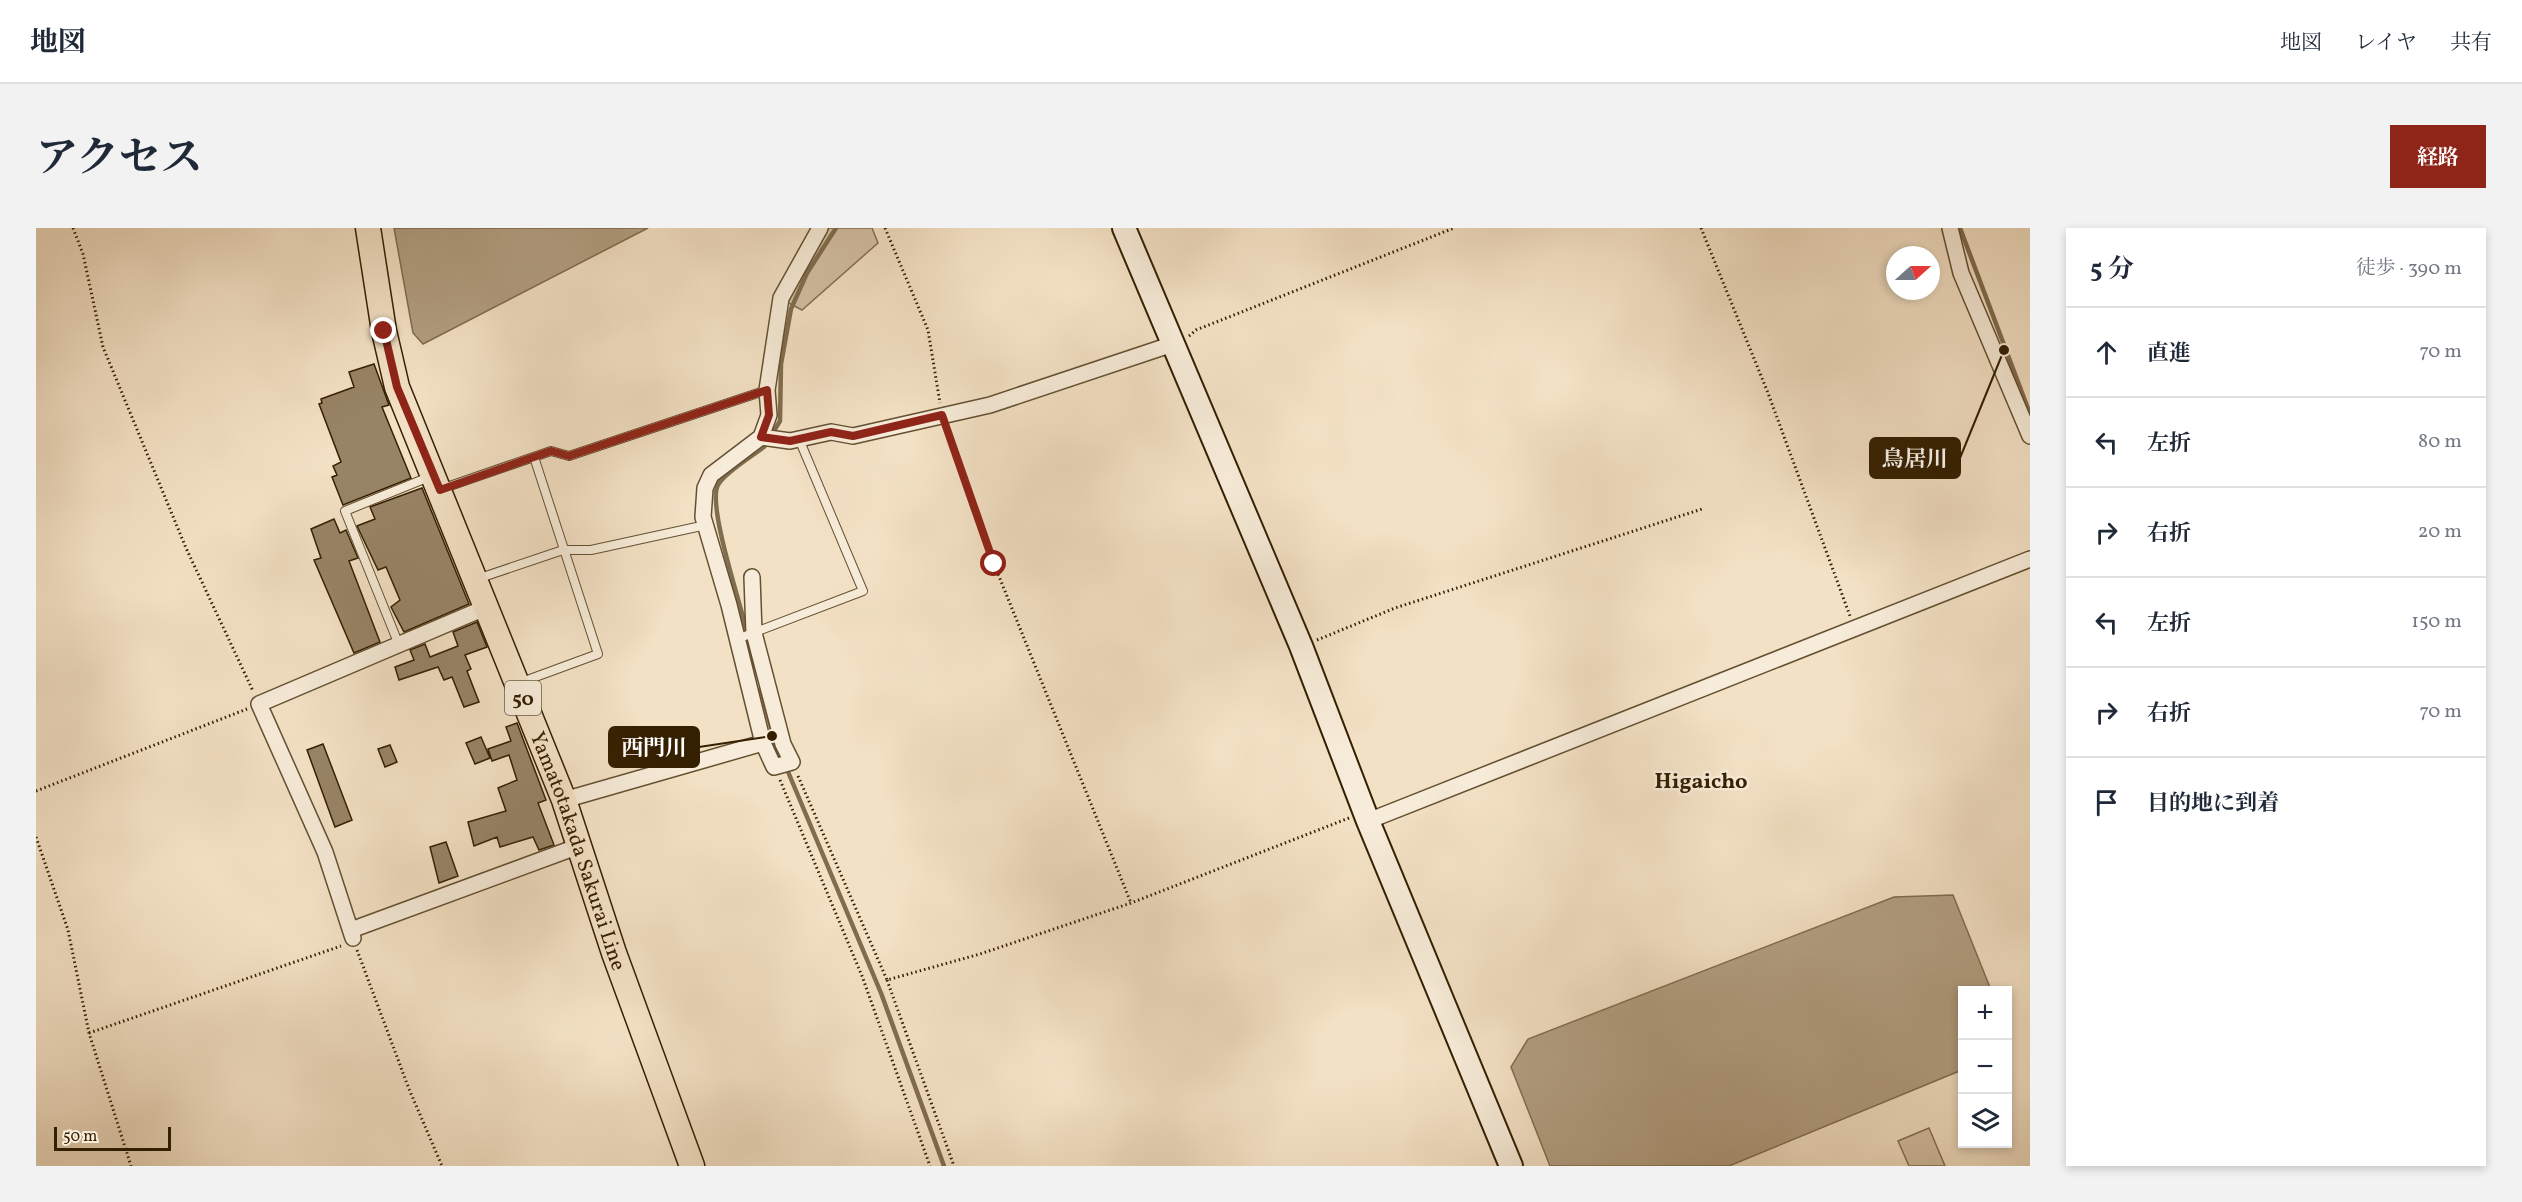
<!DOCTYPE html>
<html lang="ja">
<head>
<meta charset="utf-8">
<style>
	body { margin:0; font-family:Vollkorn,"Noto Serif JP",serif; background:#f2f2f3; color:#1f2937 }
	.controls { position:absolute; right:18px; bottom:18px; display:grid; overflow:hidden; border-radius:0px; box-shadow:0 3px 9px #0003 }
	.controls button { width:54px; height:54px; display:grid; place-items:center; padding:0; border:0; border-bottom:2px solid #e0e1e3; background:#fff; color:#1f2937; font:30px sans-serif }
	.compass { position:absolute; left:1850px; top:18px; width:54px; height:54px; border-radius:50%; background:#fff; box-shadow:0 3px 9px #0003; rotate:69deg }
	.scale { position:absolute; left:18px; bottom:15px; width:117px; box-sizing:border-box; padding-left:6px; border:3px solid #341f00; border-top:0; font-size:16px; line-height:21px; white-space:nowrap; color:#341f00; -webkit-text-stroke:4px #f7ecd9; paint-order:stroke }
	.stop { position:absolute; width:18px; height:18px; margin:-14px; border:4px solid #8f2418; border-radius:50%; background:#fff }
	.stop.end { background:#8f2418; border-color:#fff; box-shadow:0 2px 6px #0008 }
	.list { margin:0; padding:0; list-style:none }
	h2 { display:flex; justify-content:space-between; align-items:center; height:78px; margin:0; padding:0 24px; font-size:26px }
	h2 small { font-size:20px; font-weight:400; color:#747a83 }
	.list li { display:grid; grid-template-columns:39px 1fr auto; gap:18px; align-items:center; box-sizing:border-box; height:90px; padding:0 24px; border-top:2px solid #e0e1e3 }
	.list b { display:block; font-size:22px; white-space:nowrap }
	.list em { font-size:20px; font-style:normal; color:#747a83 }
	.icon { flex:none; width:33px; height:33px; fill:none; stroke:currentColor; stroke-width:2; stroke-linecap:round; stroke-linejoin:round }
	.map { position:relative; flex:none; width:1994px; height:938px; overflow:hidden; border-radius:0px }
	header { display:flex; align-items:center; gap:36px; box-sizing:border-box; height:84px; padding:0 30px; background:#fff; border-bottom:2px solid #e0e1e3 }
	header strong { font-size:28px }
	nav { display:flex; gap:33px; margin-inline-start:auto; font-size:21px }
	.intro { display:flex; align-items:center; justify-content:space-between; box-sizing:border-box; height:144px; padding:0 36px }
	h1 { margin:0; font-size:42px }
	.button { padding:15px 27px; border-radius:0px; background:#8f2418; color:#fff; font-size:21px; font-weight:700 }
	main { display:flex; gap:36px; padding:0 36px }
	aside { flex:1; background:#fff; border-radius:0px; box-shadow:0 3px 9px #0003 }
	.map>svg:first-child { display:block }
	.green { fill:#d3c0a4; stroke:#847052; stroke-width:1.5 }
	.water { fill:#b29f82; stroke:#806c4e; stroke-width:1.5 }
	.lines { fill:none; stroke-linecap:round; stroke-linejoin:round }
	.stream { stroke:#806c4e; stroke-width:4.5 }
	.building { fill:#978466; stroke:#341f00; stroke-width:1.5 }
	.lane-casing { stroke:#645031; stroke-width:10 }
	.street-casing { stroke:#645031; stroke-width:18 }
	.secondary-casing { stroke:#341f00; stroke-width:26 }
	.primary-casing { stroke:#341f00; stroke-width:27 }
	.path { stroke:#341f00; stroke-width:3; stroke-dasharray:1.5 3; stroke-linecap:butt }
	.lane { stroke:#f7ecd9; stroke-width:8 }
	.street { stroke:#f7ecd9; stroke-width:15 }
	.secondary { stroke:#f7ecd9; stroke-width:22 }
	.primary { stroke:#f3e1c5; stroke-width:24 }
	.route { stroke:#8f2418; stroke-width:8 }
	.labels { text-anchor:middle; stroke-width:5; stroke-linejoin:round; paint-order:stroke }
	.shield { fill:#f7ecd9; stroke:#6e5c41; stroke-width:1.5 }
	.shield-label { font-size:20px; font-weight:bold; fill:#341f00 }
	.street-label { font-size:21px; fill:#341f00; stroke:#f7ecd9 }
	.neighbourhood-label { font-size:22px; font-weight:bold; fill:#341f00; stroke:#f7ecd9 }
	.leader { fill:none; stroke:#341f00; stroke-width:2 }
	.callout-dot { fill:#341f00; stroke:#f7ecd9; stroke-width:2 }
	.callout { fill:#341f00; stroke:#341f00; stroke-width:2 }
	.callout-label { font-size:22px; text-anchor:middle; font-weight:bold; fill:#fff }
</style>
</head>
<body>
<header>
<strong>地図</strong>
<nav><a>地図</a><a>レイヤ</a><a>共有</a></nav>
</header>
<div class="intro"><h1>アクセス</h1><a class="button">経路</a></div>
<main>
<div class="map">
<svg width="1994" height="938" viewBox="0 0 1994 938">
	<rect width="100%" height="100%" fill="#f3e1c5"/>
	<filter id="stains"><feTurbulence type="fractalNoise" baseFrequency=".00333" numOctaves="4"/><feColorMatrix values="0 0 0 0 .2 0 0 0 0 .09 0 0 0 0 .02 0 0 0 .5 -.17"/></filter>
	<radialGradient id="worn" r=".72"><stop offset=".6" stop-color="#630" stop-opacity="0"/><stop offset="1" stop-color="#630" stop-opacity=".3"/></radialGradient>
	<path class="green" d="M778,0H836L842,15L766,82L739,68Z
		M1893,900L1909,938H1873L1862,913Z"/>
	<path class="water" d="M358,0H612L387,116L377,105Z
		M1917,667L1955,762H1926V842L1693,938H1514L1475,839L1492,811L1858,669Z"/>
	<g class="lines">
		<path class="stream" d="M1924,0L1994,186
			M736,206L744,193L745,136L755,81L771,45L800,0
			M711,404C705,377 671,277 682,257C688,245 716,228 728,219L732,213
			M725,462L740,518
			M750,539L845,765L908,938"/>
	</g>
	<path class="building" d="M338,136L353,177L346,179L375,250L307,277L296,249L301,247L297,238L305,234L283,176L286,175L285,171L318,159L313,144Z
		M386,260L433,376L368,404L355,379L364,372L350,339L342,342L321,298L339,291L334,279Z
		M298,291L304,305L310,302L322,330L313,333L344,414L318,425L278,332L285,330L275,301Z
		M441,394L451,419L429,427L435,441L431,443L443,474L428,479L416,449L408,452L402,439L363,452L359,439L378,432L374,422L389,416L394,429L422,418L417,404Z
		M481,495L510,572L502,575L518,617L503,622L497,609L464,619L461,609L438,618L432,594L470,583L462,560L481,552L473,527L456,533L452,521L475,513L470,499Z
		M445,509L454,530L439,536L430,515Z
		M287,516L316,592L299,599L271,522Z
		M354,517L361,534L349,539L342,521Z
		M410,614L422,648L403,655L394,619Z"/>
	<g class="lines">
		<defs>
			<path id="lane" d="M405,261L515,223L533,228L731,162
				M441,351L527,322H555L670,297
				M701,411L827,363L763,211
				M363,417L309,283L393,249
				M483,455L562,426L498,229"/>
			<path id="street" d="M1914,0L1925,45L1994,208
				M725,209L754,213L795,204L817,208L954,177L1137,116
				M716,349L718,405L747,516L756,534L738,539L727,515L693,377L667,289L669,260L675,247L725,209L733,187L731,162L745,70L784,0
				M528,572L727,515
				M1332,593L1994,331
				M315,702L543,618
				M317,710L289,624L223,476L451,379"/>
			<path id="secondary" d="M1088,0L1265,418L1332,593L1475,938"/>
			<g id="primary">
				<path id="s1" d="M332,0L348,103L361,159L528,572L578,725L656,938"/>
			</g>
		</defs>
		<use href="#lane" class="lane-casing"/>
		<use href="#street" class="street-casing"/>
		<use href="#secondary" class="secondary-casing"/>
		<use href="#primary" class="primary-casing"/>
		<path class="path" d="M37,0L47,26L67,119L150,320L217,463
			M849,0L892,102L904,175
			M1665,0L1732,165L1814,388
			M1153,108L1160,102L1418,0
			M911,202L958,336L1095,675
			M1281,412L1359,380L1666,281
			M762,548L851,752L944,726L1095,675L1313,590
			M744,552L826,748L894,938
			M0,563L211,481
			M0,609L32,702L53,805L95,938
			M321,722L373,861L406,938
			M851,752L918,938
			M53,805L305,718"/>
		<use href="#lane" class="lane"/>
		<use href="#street" class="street"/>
		<use href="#secondary" class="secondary"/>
		<use href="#primary" class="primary"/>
	</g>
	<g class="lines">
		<path class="route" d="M348,103L361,159L404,262L515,223L533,228L731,162L733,187L725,209L754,213L795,204L817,208L906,187L958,336"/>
	</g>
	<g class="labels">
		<rect class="shield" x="469" y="453" width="36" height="34" rx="4.5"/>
		<g class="shield-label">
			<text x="487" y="477">50</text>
		</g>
		<g class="street-label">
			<text dy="7" stroke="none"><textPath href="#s1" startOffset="660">Yamatotakada Sakurai Line</textPath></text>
		</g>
		<g class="neighbourhood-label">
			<text x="1665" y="560">Higaicho</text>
		</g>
	</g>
	<path class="leader" d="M1968 122L1924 230M736 508L663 519"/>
	<g class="callout-dot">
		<circle cx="1968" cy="122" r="6"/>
		<circle cx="736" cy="508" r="6"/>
	</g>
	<g class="callout">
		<rect x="1834" y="210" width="90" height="40" rx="6"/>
		<rect x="573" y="499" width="90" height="40" rx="6"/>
	</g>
	<g class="callout-label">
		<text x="1879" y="238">鳥居川</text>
		<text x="618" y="527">西門川</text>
	</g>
	<rect width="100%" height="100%" filter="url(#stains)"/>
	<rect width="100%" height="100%" fill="url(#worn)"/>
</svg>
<div class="controls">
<button>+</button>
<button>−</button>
<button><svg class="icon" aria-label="layers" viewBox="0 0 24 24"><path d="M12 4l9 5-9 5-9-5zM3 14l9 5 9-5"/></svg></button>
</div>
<svg class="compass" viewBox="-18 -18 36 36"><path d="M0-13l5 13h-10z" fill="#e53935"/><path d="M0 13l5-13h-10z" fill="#747a83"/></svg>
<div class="scale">50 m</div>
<div class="stop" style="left:958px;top:336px"></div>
<div class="stop end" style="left:348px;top:103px"></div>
</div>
<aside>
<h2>5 分<small>徒歩 · 390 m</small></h2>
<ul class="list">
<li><svg class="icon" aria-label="ahead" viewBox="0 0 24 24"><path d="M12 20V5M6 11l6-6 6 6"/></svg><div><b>直進</b></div><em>70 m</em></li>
<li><svg class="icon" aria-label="left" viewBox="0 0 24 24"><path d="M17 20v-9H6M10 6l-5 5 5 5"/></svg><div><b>左折</b></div><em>80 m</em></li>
<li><svg class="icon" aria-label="right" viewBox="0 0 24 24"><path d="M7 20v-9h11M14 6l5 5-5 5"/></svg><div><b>右折</b></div><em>20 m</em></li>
<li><svg class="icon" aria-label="left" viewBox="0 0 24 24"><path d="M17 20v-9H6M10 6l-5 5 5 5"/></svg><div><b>左折</b></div><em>150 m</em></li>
<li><svg class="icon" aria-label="right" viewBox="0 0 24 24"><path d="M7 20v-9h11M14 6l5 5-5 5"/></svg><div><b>右折</b></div><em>70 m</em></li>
<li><svg class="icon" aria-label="arrive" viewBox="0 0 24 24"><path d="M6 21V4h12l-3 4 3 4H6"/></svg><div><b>目的地に到着</b></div></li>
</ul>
</aside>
</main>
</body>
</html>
